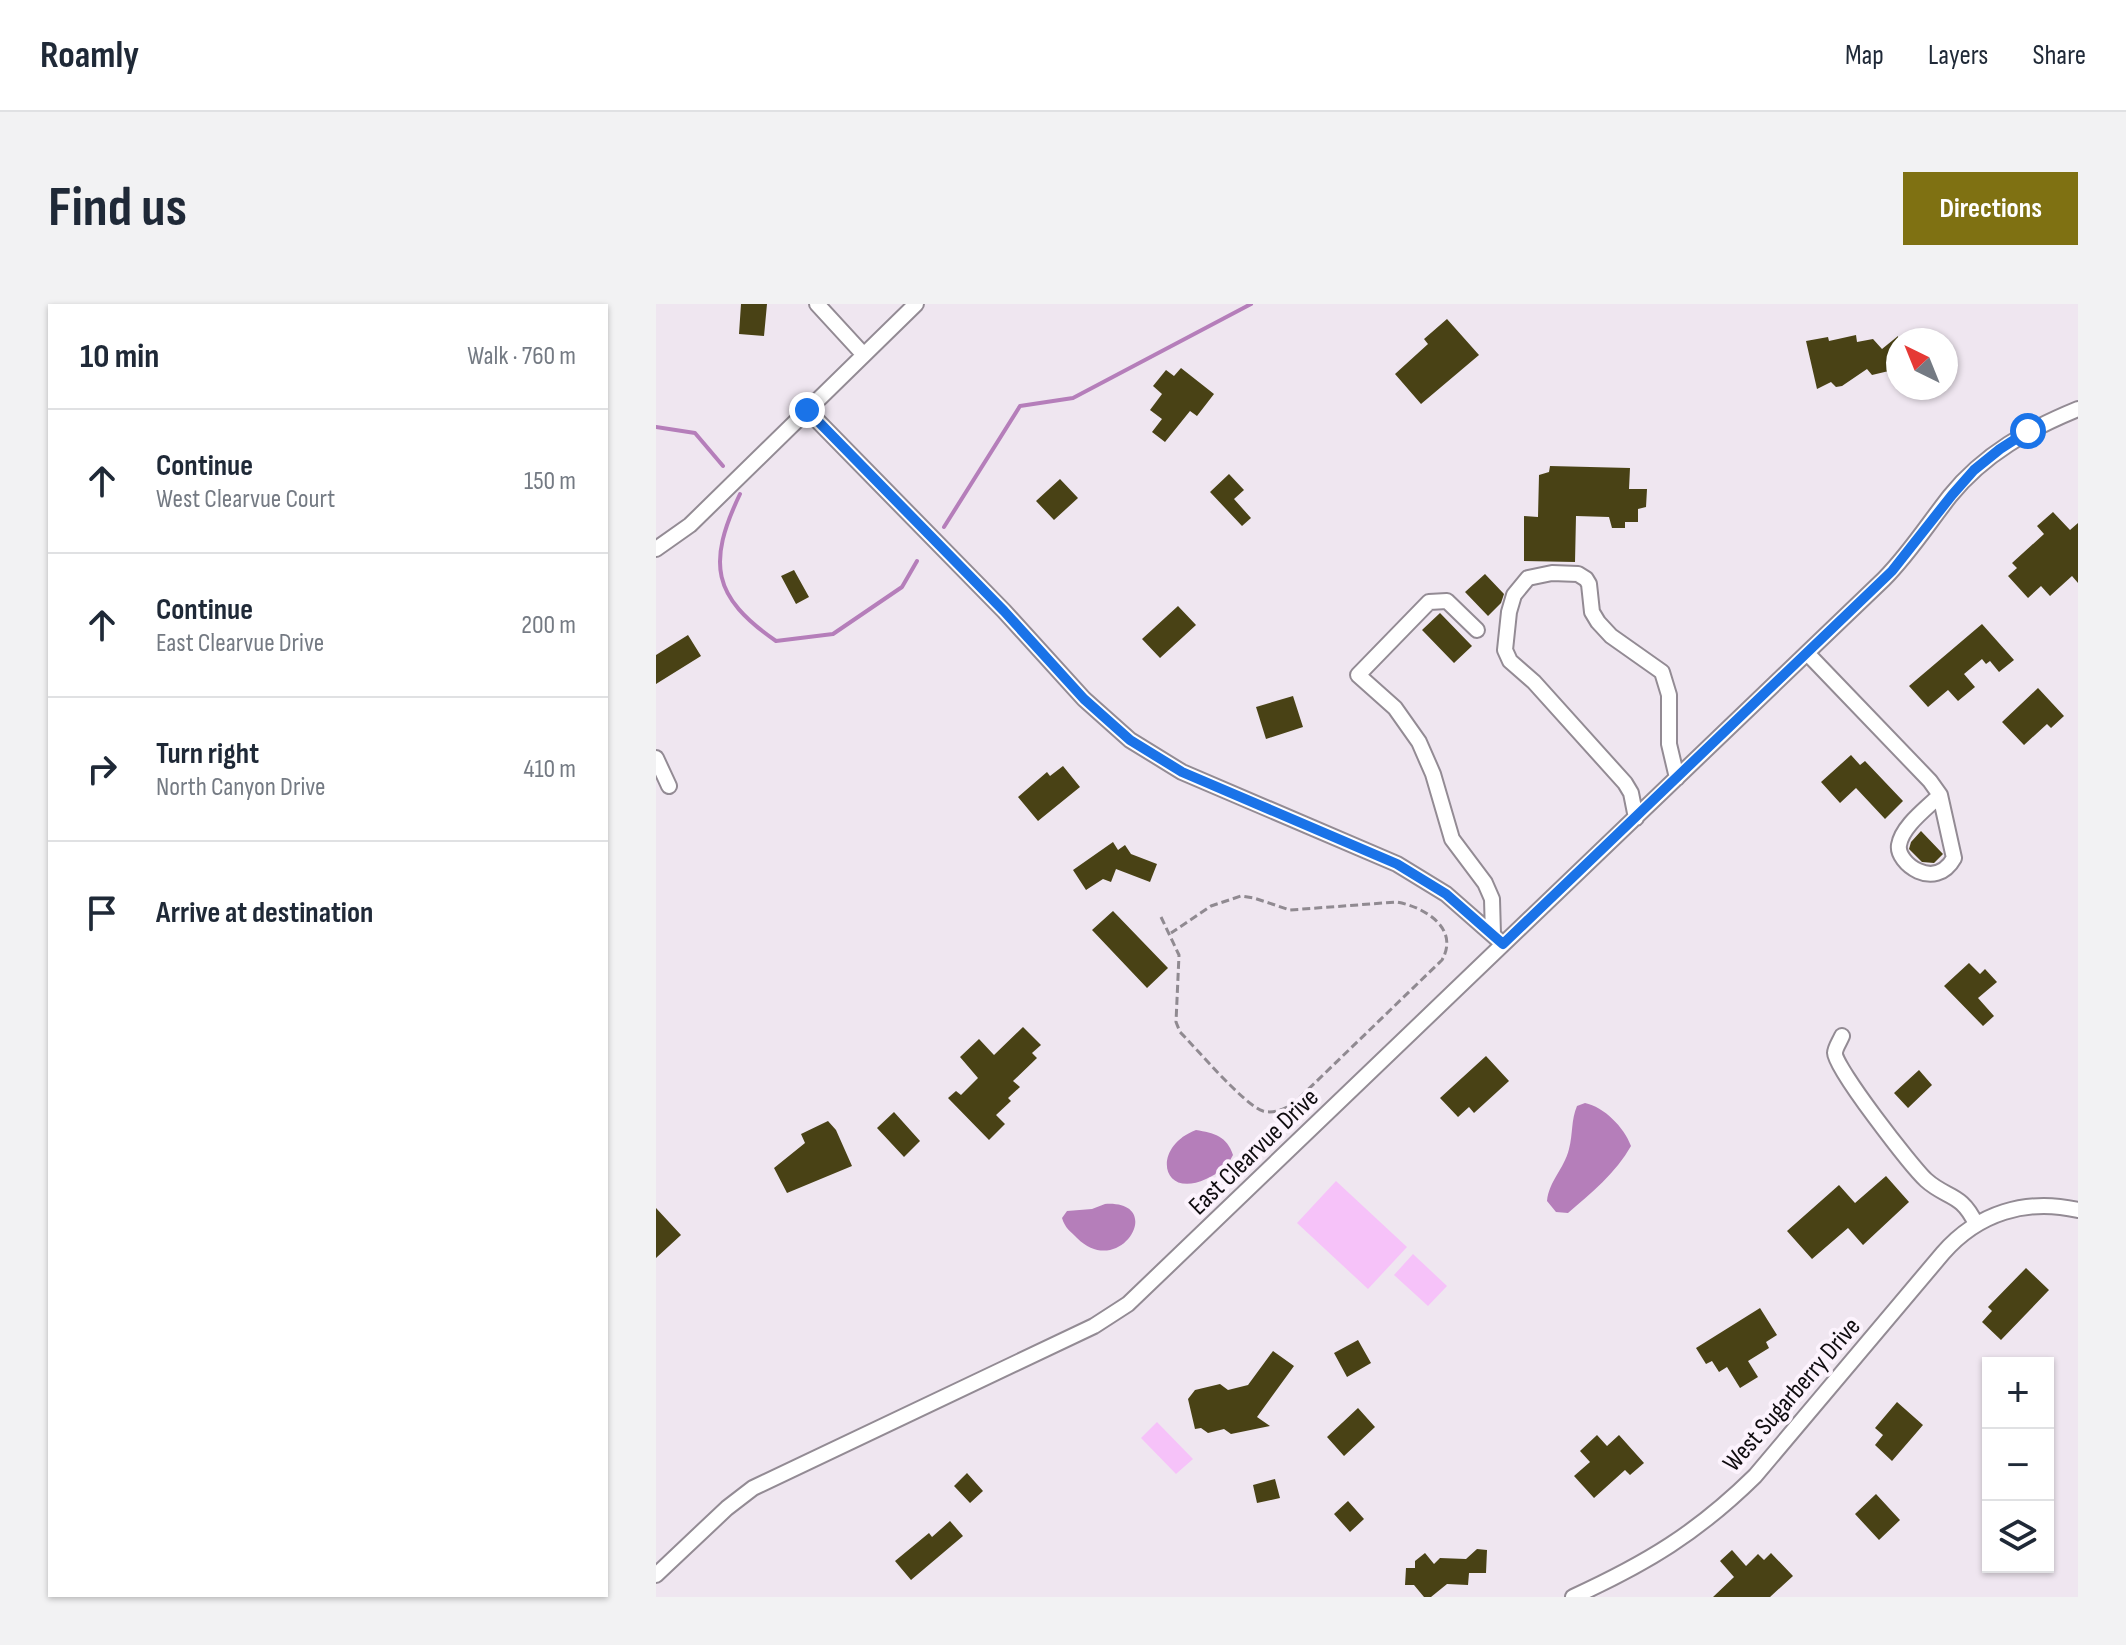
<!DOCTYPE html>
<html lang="en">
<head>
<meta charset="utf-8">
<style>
	body { margin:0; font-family:"Sofia Sans Condensed",sans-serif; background:#f2f2f3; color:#1f2937 }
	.controls { position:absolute; right:24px; bottom:24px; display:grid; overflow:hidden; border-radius:0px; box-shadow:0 2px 6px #0004 }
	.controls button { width:72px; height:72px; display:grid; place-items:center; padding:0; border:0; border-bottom:2px solid #e0e1e3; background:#fff; color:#1f2937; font:40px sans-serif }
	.compass { position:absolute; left:1230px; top:24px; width:72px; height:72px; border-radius:50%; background:#fff; box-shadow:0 2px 6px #0004; rotate:317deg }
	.stop { position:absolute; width:24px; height:24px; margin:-18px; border:6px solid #1a73e8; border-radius:50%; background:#fff }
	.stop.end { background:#1a73e8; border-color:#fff; box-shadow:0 2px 8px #0008 }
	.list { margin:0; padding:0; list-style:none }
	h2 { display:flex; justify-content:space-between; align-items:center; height:104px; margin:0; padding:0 32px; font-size:34px }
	h2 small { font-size:26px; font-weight:400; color:#747a83 }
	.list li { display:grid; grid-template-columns:52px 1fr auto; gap:24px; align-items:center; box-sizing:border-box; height:144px; padding:0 32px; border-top:2px solid #e0e1e3 }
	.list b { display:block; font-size:30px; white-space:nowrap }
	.list p { margin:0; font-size:26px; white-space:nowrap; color:#747a83 }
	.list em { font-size:26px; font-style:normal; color:#747a83 }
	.icon { flex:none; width:44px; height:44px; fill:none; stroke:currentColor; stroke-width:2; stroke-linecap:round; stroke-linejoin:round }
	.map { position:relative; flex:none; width:1422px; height:1293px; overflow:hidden; border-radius:0px }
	header { display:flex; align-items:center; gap:48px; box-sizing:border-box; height:112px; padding:0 40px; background:#fff; border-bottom:2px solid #e0e1e3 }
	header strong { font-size:38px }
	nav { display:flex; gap:44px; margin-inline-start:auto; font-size:28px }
	.intro { display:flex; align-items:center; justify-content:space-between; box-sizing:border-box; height:192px; padding:0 48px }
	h1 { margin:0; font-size:56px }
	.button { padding:20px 36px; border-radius:0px; background:#7f7112; color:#fff; font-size:28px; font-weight:700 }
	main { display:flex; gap:48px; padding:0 48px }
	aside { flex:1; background:#fff; border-radius:0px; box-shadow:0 2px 6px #0004 }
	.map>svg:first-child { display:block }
	.green { fill:#f6c2f9 }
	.water { fill:#b57eba }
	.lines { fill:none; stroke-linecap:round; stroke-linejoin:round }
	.stream { stroke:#b57eba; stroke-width:4 }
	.building { fill:#494215 }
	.minor-casing { stroke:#938b94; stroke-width:18 }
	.path { stroke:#908a91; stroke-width:3; stroke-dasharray:8 4; stroke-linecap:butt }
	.minor { stroke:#fff; stroke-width:14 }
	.route { stroke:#1a73e8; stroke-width:10 }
	.labels { text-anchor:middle; stroke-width:8; stroke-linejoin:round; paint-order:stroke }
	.street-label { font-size:26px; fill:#0f0c0f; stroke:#fcf3fd }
</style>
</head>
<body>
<header>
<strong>Roamly</strong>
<nav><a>Map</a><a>Layers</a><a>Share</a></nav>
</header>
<div class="intro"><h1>Find us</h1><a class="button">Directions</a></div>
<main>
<aside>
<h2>10 min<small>Walk · 760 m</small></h2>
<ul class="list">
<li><svg class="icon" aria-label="ahead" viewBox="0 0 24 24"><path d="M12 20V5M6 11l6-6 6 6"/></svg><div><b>Continue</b><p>West Clearvue Court</p></div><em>150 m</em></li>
<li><svg class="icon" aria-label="ahead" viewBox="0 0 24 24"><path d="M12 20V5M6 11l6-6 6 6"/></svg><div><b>Continue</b><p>East Clearvue Drive</p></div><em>200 m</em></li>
<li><svg class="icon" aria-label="right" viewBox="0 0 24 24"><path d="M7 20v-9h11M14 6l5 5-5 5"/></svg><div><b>Turn right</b><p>North Canyon Drive</p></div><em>410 m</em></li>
<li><svg class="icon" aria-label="arrive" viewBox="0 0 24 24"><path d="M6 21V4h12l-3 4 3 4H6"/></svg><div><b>Arrive at destination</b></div></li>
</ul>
</aside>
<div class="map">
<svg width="1422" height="1293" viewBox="0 0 1422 1293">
	<rect width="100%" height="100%" fill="#efe6f0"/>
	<path class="green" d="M680,877L751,943L712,985L641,919Z
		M757,950L791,982L772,1002L738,971Z
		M501,1118L537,1155L520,1170L485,1134Z"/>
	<path class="water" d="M929,799C948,803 968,823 975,842C960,869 935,889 912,909L900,908L891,897C893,877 908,865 913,845C917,830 915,816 921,802Z
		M540,826C558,829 571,832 577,851C571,863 563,869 550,875C505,896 495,843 540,826Z
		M449,900C512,896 464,977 421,934C414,927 409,924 406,914L411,907L436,905Z"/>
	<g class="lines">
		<path class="stream" d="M0,123L39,129L67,162
			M84,190C51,259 56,293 120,337L177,330L246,283L261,257
			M288,223L364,102L417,94L595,0"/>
	</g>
	<path class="building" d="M85,0H111L108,32L83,30Z
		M791,15L823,51L765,100L739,70L772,40L768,35Z
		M1200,31L1201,38L1217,35L1226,45L1242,32V58L1236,59L1237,66L1216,71L1211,65L1186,82L1180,83L1175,78L1161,85L1150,37L1172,33L1173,37Z
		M525,64L558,90L541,112L534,107L509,138L496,128L506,115L494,106L506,90L497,82L510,66L518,72Z
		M894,162L974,164L973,185H991L990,203L982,205V218H969V224H956L953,213L920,212L919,258L868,257V212L882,213L883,171L893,168Z
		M573,170L588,186L578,195L595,214L586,222L554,188Z
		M404,175L422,194L398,216L380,197Z
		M1397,208L1414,226L1422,219V279L1416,272L1394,292L1385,282L1372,294L1352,272L1361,264L1356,259L1388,230L1381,222Z
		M138,266L153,293L140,300L125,272Z
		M829,270L848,290L845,299L832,312L809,288Z
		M522,302L540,321L504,354L486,335Z
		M784,309L816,342L798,359L766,326Z
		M1326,320L1358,356L1343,368L1334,357L1330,360L1326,355L1308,370L1319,383L1302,397L1292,386L1272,403L1253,382Z
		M32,331L45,352L0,380V351Z
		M1382,384L1408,412L1395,424L1391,420L1368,441L1346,418Z
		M637,392L647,423L610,435L600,403Z
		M1195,451L1204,461L1209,457L1247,497L1229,515L1200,484L1184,499L1165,478Z
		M407,462L424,483L382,517L362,493L391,468L394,472Z
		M1265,527L1287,550L1278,559L1266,558L1253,545L1255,538Z
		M457,538L462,546L469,541L475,550L501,560L494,578L460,565L455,578L447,575L430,586L417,566Z
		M457,607L512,664L491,684L436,626Z
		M1313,659L1324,670L1329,665L1341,678L1322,694L1338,712L1327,722L1288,682Z
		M367,723L385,741L376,749L381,754L357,777L364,783L352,794L355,797L340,811L349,820L333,836L292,794L300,787L305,791L322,774L304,753L323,735L338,751Z
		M830,752L853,777L818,809L813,803L802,813L784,794Z
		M1263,766L1276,781L1252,804L1238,789Z
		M238,808L264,837L248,853L221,824Z
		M172,817L180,826L196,862L131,889L118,864L149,839L145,830Z
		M1230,872L1253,898L1207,941L1192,924L1156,955L1131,927L1183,881L1199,899Z
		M0,904L25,931L0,954Z
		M1370,964L1393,986L1345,1036L1326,1018L1336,1007L1332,1003Z
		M1104,1004L1121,1031L1110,1038L1113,1044L1092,1057L1102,1073L1084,1084L1071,1063L1063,1068L1056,1057L1050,1060L1040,1044Z
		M702,1036L715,1059L691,1073L678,1049Z
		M617,1047L638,1062L601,1113L614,1122L575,1130L568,1125L552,1129L545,1124L539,1125L532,1095L539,1086L564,1080L572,1086L592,1081Z
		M1241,1098L1267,1121L1236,1157L1219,1141L1227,1131L1219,1124Z
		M702,1104L719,1123L688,1152L671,1133Z
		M941,1131L951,1142L963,1131L988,1159L974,1171L969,1166L938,1194L918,1172L934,1158L924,1147Z
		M311,1169L327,1187L314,1199L298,1182Z
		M619,1175L624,1194L601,1199L597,1181Z
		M1220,1190L1244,1216L1223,1236L1199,1210Z
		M692,1197L708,1215L694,1228L678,1210Z
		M294,1217L307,1232L255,1276L239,1257L273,1229L276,1233Z
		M821,1245L831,1246L830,1269H813L812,1281L791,1280L775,1293H768L758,1281H749L750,1264H759V1257L769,1249L778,1260L784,1254L810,1255Z
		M1076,1246L1090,1262L1102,1250L1108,1256L1115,1249L1137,1272L1114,1293H1057L1078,1273L1064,1257Z"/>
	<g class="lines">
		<defs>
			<path id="minor" d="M161,0L207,50
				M151,106L348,307L428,395L474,436L526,468L741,560L790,590L847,640
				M0,245L34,221L260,0
				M821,326L791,297L773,298L702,371L739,404L763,438L777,470L796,535L829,579L836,595L837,631
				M1151,349L1274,477L1284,491L1298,554C1279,588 1240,559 1243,541C1246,522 1271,504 1284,491
				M0,454L13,482
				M980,514L975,489L969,479L878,378L854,357L849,346L853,308L858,291L872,274L896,269L922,270L930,275L933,280L936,308L942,318L955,332L1006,368L1013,391V440L1021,474
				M1186,732C1184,737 1179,744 1179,749C1178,763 1256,863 1270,876C1291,895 1305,888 1320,920
				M0,1271L71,1204L97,1184L438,1022L472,1000L1228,275C1253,250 1272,220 1294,192C1328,150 1373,125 1422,105
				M917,1293C991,1259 1041,1229 1099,1172L1287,949C1322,909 1370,894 1422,906"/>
		</defs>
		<use href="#minor" class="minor-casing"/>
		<path class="path" d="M505,613L523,651L520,718L524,728C541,745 588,801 607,807C618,810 628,805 637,800L786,656C804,624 768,603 741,598L634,606L598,594L585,592L555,602L515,629"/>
		<use href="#minor" class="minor"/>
	</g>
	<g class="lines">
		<path class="route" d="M151,106L348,307L428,395L474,436L526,468L741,560L790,590L847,640L1236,267L1296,191L1318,166L1344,145L1372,127"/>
	</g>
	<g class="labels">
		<g class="street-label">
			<text transform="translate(597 847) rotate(-44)" y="9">East Clearvue Drive</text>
			<text transform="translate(1135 1090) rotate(-49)" y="9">West Sugarberry Drive</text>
		</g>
	</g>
</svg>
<div class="controls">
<button>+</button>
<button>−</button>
<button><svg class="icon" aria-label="layers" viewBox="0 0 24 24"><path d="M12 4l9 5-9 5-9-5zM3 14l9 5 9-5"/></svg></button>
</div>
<svg class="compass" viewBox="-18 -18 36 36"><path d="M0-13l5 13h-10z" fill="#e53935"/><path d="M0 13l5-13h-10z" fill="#747a83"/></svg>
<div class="stop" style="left:1372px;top:127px"></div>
<div class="stop end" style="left:151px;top:106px"></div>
</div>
</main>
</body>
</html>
